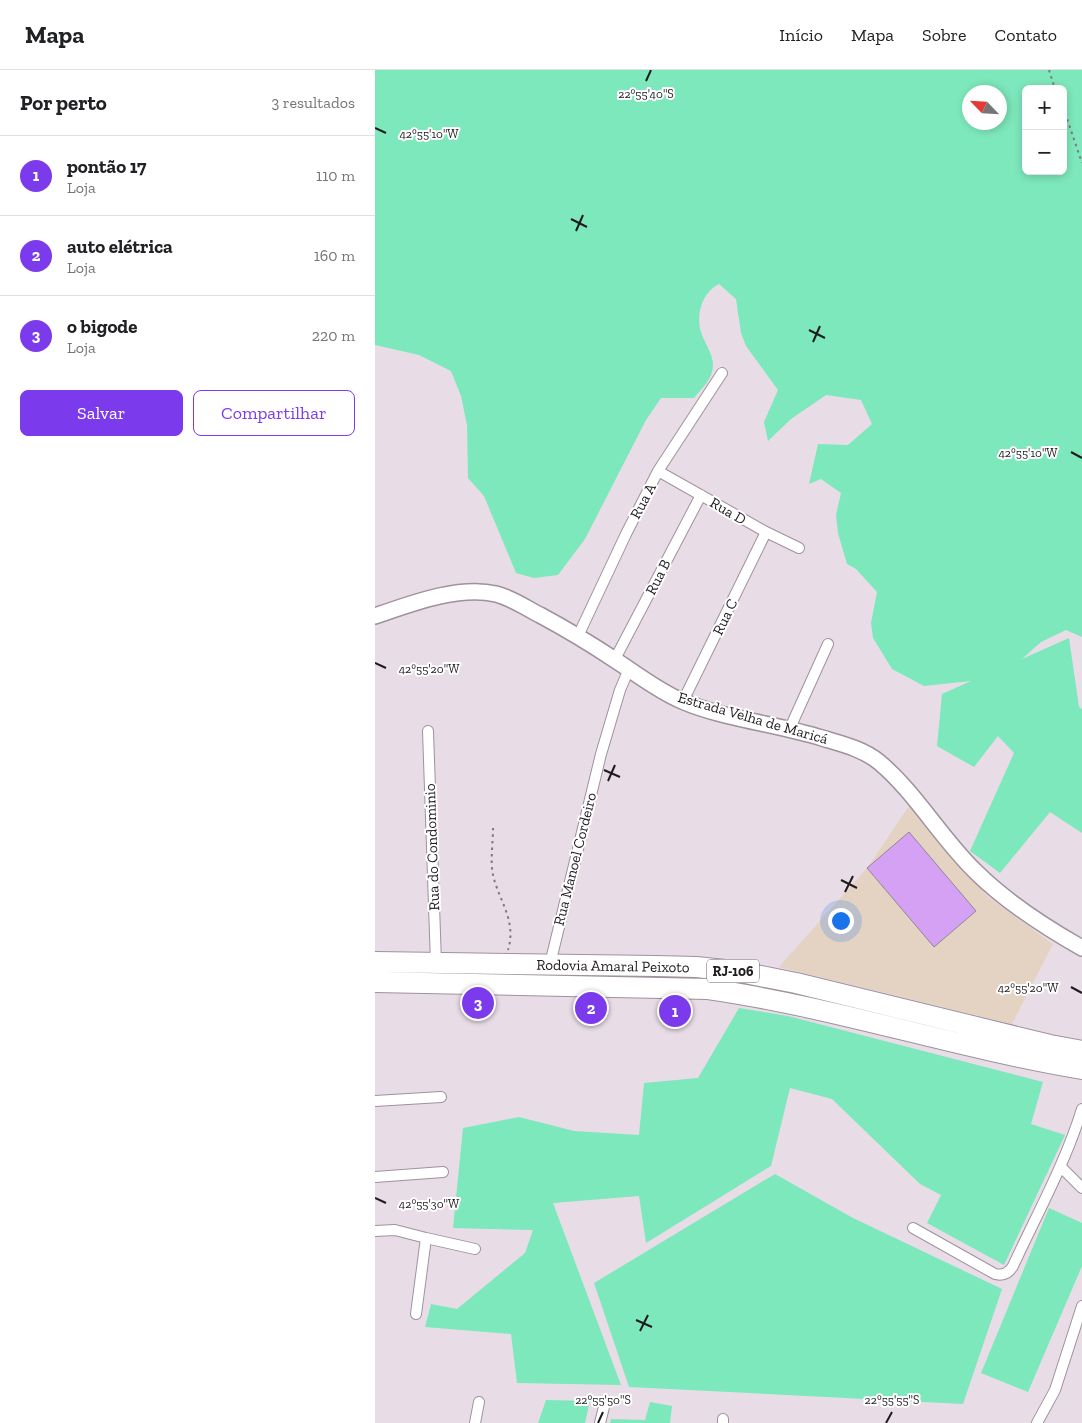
<!DOCTYPE html>
<html lang="pt">
<head>
<meta charset="utf-8">
<style>
	body { margin:0; font-family:"Zilla Slab",serif; background:#f6f6f6; color:#202124 }
	.controls { position:absolute; right:15px; top:15px; display:grid; overflow:hidden; border-radius:8px; box-shadow:0 2px 8px #0003 }
	.controls button { width:45px; height:45px; display:grid; place-items:center; padding:0; border:0; border-bottom:1px solid #e0e0e0; background:#fff; color:#202124; font:25px sans-serif }
	.compass { position:absolute; left:587px; top:15px; width:45px; height:45px; border-radius:50%; background:#fff; box-shadow:0 2px 8px #0003; rotate:295deg }
	.you { position:absolute; left:465px; top:850px; width:18px; height:18px; margin:-12px; border:4px solid #fff; border-radius:50%; background:#1a73e8; box-shadow:0 0 0 8px #1a73e833 }
	.badge { display:grid; place-items:center; width:32px; height:32px; border-radius:50%; background:#7c3aed; color:#fff; font-size:16px; font-weight:700 }
	.pin { position:absolute; translate:-50% -50%; border:2px solid #fff; box-shadow:0 1px 5px #0006 }
	.list { margin:0; padding:0; list-style:none }
	h2 { display:flex; justify-content:space-between; align-items:center; height:65px; margin:0; padding:0 20px; font-size:21px }
	h2 small { font-size:16px; font-weight:400; color:#757577 }
	.list li { display:grid; grid-template-columns:32px 1fr auto; gap:15px; align-items:center; box-sizing:border-box; height:80px; padding:0 20px; border-top:1px solid #e0e0e0 }
	.list b { display:block; font-size:19px; white-space:nowrap }
	.list p { margin:0; font-size:16px; white-space:nowrap; color:#757577 }
	.list em { font-size:16px; font-style:normal; color:#757577 }
	.actions { display:flex; gap:10px; padding:15px 20px }
	.actions a { flex:1; padding:11px 0; border:1px solid #7c3aed; border-radius:8px; text-align:center; font-size:18px; color:#7c3aed }
	.actions .main { background:#7c3aed; color:#fff }
	.map { position:relative; flex:none; width:707px; height:1353px; overflow:hidden }
	header { display:flex; align-items:center; gap:30px; box-sizing:border-box; height:70px; padding:0 25px; background:#fff; border-bottom:1px solid #e0e0e0 }
	header strong { font-size:24px }
	nav { display:flex; gap:28px; margin-inline-start:auto; font-size:18px }
	main { display:flex }
	aside { flex:1; background:#fff }
	.map>svg:first-child { display:block }
	.industrial { fill:#e4d3c2 }
	.green { fill:#7de8bb; fill-rule:evenodd }
	.building { fill:#d4a1f5; stroke:#8e8793 }
	.lines { fill:none; stroke-linecap:round; stroke-linejoin:round }
	.street-casing { stroke:#9e929c; stroke-width:12 }
	.secondary-casing { stroke:#9e929c; stroke-width:18 }
	.highway-casing { stroke:#9e929c; stroke-width:22 }
	.path { stroke:#80787f; stroke-width:2; stroke-dasharray:2.5 4; stroke-linecap:butt }
	.street { stroke:#fff; stroke-width:10 }
	.secondary { stroke:#fff; stroke-width:15 }
	.highway { stroke:#fff; stroke-width:20 }
	.ticks { fill:none; stroke:#1e1a1e; stroke-width:2 }
	.labels { text-anchor:middle; stroke-width:4; stroke-linejoin:round; paint-order:stroke }
	.shield { fill:#fff; stroke:#625f62; stroke-width:1 }
	.shield-label { font-size:14px; font-weight:bold; fill:#1e1a1e }
	.street-label { font-size:15px; fill:#1e1a1e; stroke:#fff }
	.ticks-label { font-size:12px; text-anchor:middle; fill:#1e1a1e; stroke:#fff; stroke-width:4; stroke-linejoin:round; paint-order:stroke }
</style>
</head>
<body>
<header>
<strong>Mapa</strong>
<nav><a>Início</a><a>Mapa</a><a>Sobre</a><a>Contato</a></nav>
</header>
<main>
<aside>
<h2>Por perto<small>3 resultados</small></h2>
<ul class="list">
<li><span class="badge">1</span><div><b>pontão 17</b><p>Loja</p></div><em>110 m</em></li>
<li><span class="badge">2</span><div><b>auto elétrica</b><p>Loja</p></div><em>160 m</em></li>
<li><span class="badge">3</span><div><b>o bigode</b><p>Loja</p></div><em>220 m</em></li>
</ul>
<div class="actions"><a class="main">Salvar</a><a>Compartilhar</a></div>
</aside>
<div class="map">
<svg width="707" height="1353" viewBox="0 0 707 1353">
	<rect width="100%" height="100%" fill="#e8dce7"/>
	<path class="industrial" d="M534,736L613,827L678,874L637,954L404,897L492,798Z"/>
	<path class="green" d="M0,0H707V567L691,560L666,572L647,589L694,568L704,637L707,639V763L675,742L625,803L595,781L639,683L623,666L599,697L562,676L567,624L596,611L549,616L517,599L498,568L496,553L502,522L481,499L472,494L463,463L461,445L466,423L446,409L434,414L443,374L473,375L497,354L486,330L451,325L416,349L393,371L389,352L403,320L371,276L366,263L361,229L344,214C326,223 320,247 327,265C331,275 338,285 338,295C338,309 327,318 319,328H286L271,350L210,469L183,505L159,508L141,503L109,426L93,408L92,355L86,326L76,301L44,285L0,275ZM651,19H688V101H651ZM594,22H624V52H594Z
		M364,938L413,946L668,1012L656,1054L690,1065L629,1195L552,1153L566,1125L545,1114L457,1029L415,1018L396,1096L271,1173L264,1126L178,1133L246,1315L142,1313L136,1264L50,1257L56,1234L82,1239L150,1183L158,1160L78,1158L88,1058L144,1047L199,1061L264,1065L269,1013L323,1008Z
		M400,1104L478,1148L627,1219L588,1334L254,1317L219,1213Z
		M674,1138L707,1153V1196L653,1322L606,1303Z
		M171,1330L215,1331L210,1353H163Z
		M275,1332L297,1336L295,1353H235L236,1349L270,1350Z"/>
	<path class="building" d="M534,762L601,841L559,877L492,798Z"/>
	<g class="lines">
		<defs>
			<path id="street" d="M283,401L391,462L424,478
				M203,566L251,464L283,401L347,303
				M240,589L326,425
				M308,631L391,462
				M415,658L453,574
				M53,661L61,893
				M175,894L226,684L245,620L254,599
				M0,1031L66,1027
				M686,1097L707,1118
				M0,1107L68,1102
				M538,1158L620,1204C628,1206 634,1203 638,1196C662,1144 690,1094 707,1039
				M0,1161L20,1160L51,1168L41,1244
				M51,1168L100,1179
				M100,1353L104,1332
				M225,1353L230,1333
				M348,1353V1349
				M662,1353L680,1320L707,1236"/>
			<path id="secondary" d="M0,546C35,534 84,515 121,524C137,528 151,538 165,545C191,559 216,574 240,590C262,604 283,621 307,631C349,649 402,654 447,668C467,674 488,679 504,692C541,723 565,767 600,801C630,831 670,857 707,878"/>
			<path id="highway" d="M0,892L281,896L321,897L360,901L421,913L675,975L707,981
				M0,912L333,919C459,937 581,978 707,999"/>
		</defs>
		<use href="#street" class="street-casing"/>
		<use href="#secondary" class="secondary-casing"/>
		<use href="#highway" class="highway-casing"/>
		<path class="path" d="M674,0L680,19
			M688,37L707,93
			M118,758C118,772 115,792 118,805C124,831 142,851 133,880"/>
		<use href="#street" class="street"/>
		<use href="#secondary" class="secondary"/>
		<use href="#highway" class="highway"/>
	</g>
	<path class="ticks" d="M271,11L276,0M0,58L11,63M196,149L212,157M201,161L208,145M434,260L450,268M438,272L445,256M696,382L707,388M0,593L11,598M229,700L245,707M233,711L240,695M466,810L482,818M470,822L478,806M696,917L707,923M0,1128L11,1133M261,1250L277,1257M265,1261L273,1245M223,1353L228,1342M511,1353L517,1342"/>
	<g class="labels">
		<rect class="shield" x="332" y="889.5" width="52" height="23" rx="4"/>
		<g class="shield-label">
			<text x="358" y="906">RJ-106</text>
		</g>
		<g class="street-label">
			<text transform="translate(268 431) rotate(-62)" y="5">Rua A</text>
			<text transform="translate(353 441) rotate(30)" y="5">Rua D</text>
			<text transform="translate(283 507) rotate(-63)" y="5">Rua B</text>
			<text transform="translate(350 547) rotate(-64)" y="5">Rua C</text>
			<text transform="translate(378 648) rotate(16)" y="5">Estrada Velha de Maricá</text>
			<text transform="translate(57 777) rotate(-92)" y="5">Rua do Condominio</text>
			<text transform="translate(200 789) rotate(-76)" y="5">Rua Manoel Cordeiro</text>
			<text transform="translate(238 896) rotate(1)" y="5">Rodovia Amaral Peixoto</text>
		</g>
	</g>
	<g class="ticks-label">
		<text x="271" y="28">22°55'40"S</text>
		<text x="54" y="68">42°55'10"W</text>
		<text x="653" y="387">42°55'10"W</text>
		<text x="54" y="603">42°55'20"W</text>
		<text x="653" y="922">42°55'20"W</text>
		<text x="54" y="1138">42°55'30"W</text>
		<text x="228" y="1334">22°55'50"S</text>
		<text x="517" y="1334">22°55'55"S</text>
	</g>
</svg>
<div class="controls">
<button>+</button>
<button>−</button>
</div>
<svg class="compass" viewBox="-18 -18 36 36"><path d="M0-13l5 13h-10z" fill="#e53935"/><path d="M0 13l5-13h-10z" fill="#757577"/></svg>
<div class="you"></div>
<div class="pin badge" style="left:300px;top:941px">1</div>
<div class="pin badge" style="left:216px;top:938px">2</div>
<div class="pin badge" style="left:103px;top:933px">3</div>
</div>
</main>
</body>
</html>
